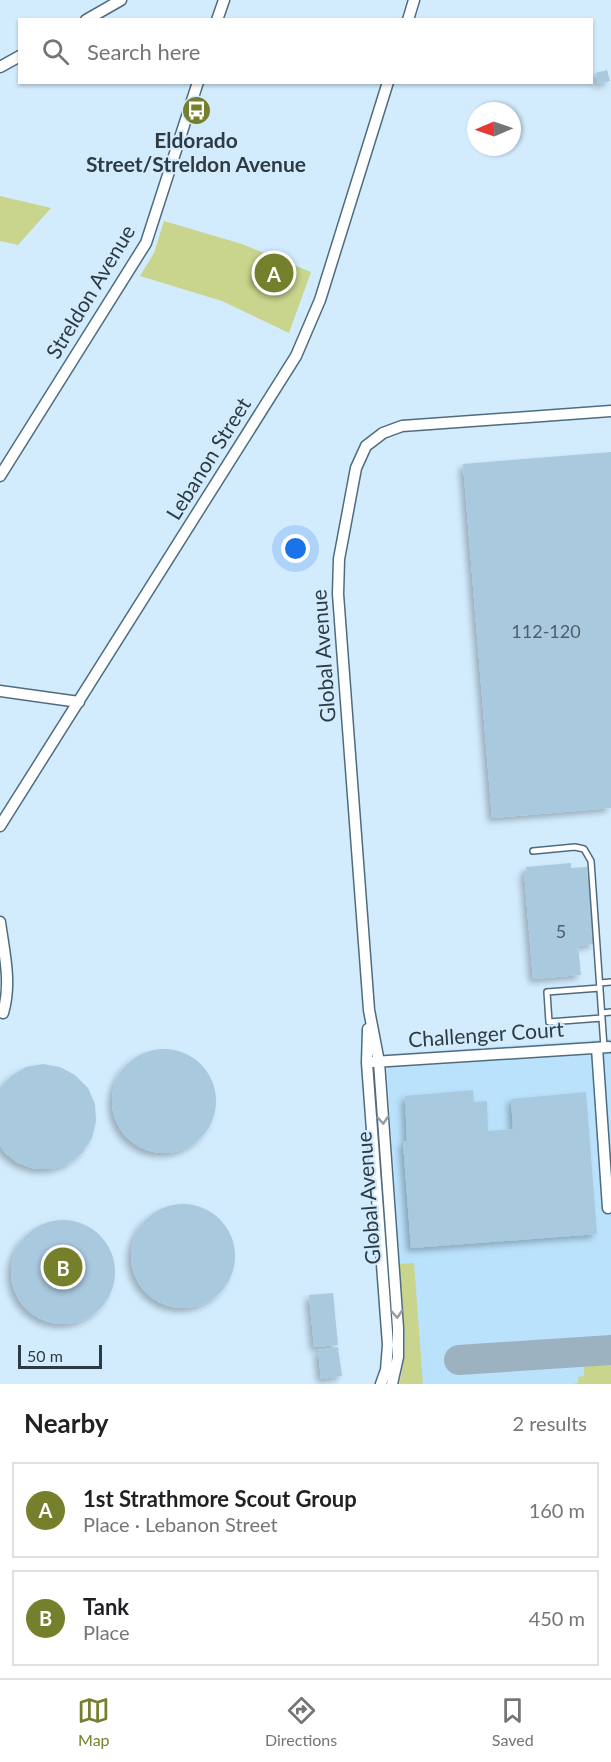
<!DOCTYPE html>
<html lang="en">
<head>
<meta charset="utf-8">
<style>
	body { margin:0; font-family:Lato,sans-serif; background:#f6f6f6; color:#202124 }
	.compass { position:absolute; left:467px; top:102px; width:54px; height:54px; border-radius:50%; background:#fff; box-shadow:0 2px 4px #0004; rotate:268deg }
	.scale { position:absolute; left:18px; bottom:15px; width:84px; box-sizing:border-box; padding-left:6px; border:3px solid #2e3b43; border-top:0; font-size:16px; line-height:21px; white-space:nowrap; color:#2e3b43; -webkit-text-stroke:4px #d2ecfe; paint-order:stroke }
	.you { position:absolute; left:296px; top:549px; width:21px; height:21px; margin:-15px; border:4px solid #fff; border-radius:50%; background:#1a73e8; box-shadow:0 0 0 9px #1a73e833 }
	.badge { display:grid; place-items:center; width:39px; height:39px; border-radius:50%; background:#767f2b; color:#fff; font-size:20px; font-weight:700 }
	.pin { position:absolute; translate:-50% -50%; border:3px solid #fff; box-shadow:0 2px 6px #0006 }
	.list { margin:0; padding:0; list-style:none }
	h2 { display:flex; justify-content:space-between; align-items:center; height:78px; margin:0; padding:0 24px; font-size:26px }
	h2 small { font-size:20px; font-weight:400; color:#757577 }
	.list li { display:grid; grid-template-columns:39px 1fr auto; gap:18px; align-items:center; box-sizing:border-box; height:96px; margin:0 12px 12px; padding:0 12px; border:2px solid #e0e0e0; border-radius:0px }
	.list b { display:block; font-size:22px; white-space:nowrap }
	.list p { margin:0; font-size:20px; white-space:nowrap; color:#757577 }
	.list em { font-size:20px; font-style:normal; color:#757577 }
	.icon { flex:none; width:33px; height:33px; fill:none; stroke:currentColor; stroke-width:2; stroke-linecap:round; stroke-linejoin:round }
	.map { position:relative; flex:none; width:611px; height:1384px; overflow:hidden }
	.search { position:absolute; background:#fff; box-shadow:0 2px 4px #0004; left:18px; right:18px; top:18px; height:66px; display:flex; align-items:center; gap:15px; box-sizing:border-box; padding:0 21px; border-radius:0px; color:#757577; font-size:22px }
	.sheet { height:294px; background:#fff }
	nav { display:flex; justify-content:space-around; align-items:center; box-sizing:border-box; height:84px; border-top:2px solid #e0e0e0; background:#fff; font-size:16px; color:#757577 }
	nav a { display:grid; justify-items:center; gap:3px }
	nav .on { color:#767f2b }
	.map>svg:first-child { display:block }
	.built { fill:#bae2fd }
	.green { fill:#c9d48d }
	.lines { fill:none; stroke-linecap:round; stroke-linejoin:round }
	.taxiway { stroke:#9cb2c0; stroke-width:30 }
	.building { fill:#a9c9df; filter:url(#shadow) }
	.lane-casing { stroke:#4f6c7f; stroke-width:8 }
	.street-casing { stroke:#4f6c7f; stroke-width:13 }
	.lane { stroke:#fff; stroke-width:5 }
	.street { stroke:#fff; stroke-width:10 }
	.oneway { stroke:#969da1 }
	.labels { text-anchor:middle; stroke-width:4.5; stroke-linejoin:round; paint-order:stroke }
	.number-label { font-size:18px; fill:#4d5e6a }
	.poi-label { font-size:21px; font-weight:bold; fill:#2e3b43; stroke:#d2ecfe }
	.street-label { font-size:21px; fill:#2e3b43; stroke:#d2ecfe }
</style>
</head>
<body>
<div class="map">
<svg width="611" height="1384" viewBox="0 0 611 1384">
	<defs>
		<filter id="shadow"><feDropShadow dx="-4" dy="4" stdDeviation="3" flood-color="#0004"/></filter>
	</defs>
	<rect width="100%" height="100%" fill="#d2ecfe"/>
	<path class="built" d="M611,1039V1384H399L403,1366L405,1347L386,1054Z"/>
	<path class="green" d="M0,196L51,208L18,245L0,241Z
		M164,221L242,244L311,272L289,333L222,301L140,276L154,253Z
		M414,1263L423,1384H399C410,1346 402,1303 399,1264Z
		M611,1362V1384H572L578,1383V1377L584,1376V1364Z"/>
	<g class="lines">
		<path class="taxiway" d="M459,1360L611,1350"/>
	</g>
	<path class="building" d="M607,70L610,81L598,84L596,73Z
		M264,255L293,267L283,291L254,280Z
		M611,452V808L492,818L463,464Z
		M571,863V868L587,867L594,944L578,946L581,975L533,979L524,871H527L526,867Z
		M112 1101a52 52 0 1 1 104 0a52 52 0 1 1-104 0Z
		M43,1064L60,1067L75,1075L88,1088L95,1104L96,1121L92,1138L82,1153L68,1164L52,1169H35L18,1163L5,1153L0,1145V1088L11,1076L26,1067Z
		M473,1090L474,1102L487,1101L488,1131L513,1129L511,1099L586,1092L597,1234L411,1248L403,1142L407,1141L405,1096Z
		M131 1256a52 52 0 1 1 104 0a52 52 0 1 1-104 0Z
		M11 1272a52 52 0 1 1 104 0a52 52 0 1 1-104 0Z
		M333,1293L338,1345L314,1347L309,1295Z
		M338,1347L342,1376L321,1379L318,1350Z"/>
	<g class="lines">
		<defs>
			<path id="lane" d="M533,851L575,847L584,849L591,861L604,1047
				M600,983L611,982
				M600,988L547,992L549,1022L602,1018
				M602,1013L611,1012"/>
			<path id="street" d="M86,20L121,0
				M217,20L224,0
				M408,20L414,0
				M0,67L20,56
				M0,476L146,243L198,82
				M0,691L79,702
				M0,826L296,356L320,300L388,82
				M0,922C4,952 12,983 3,1013
				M368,1029L367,1063L388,1345L386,1370L381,1384
				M597,1048L608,1208
				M373,1062L609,1047
				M392,1384L398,1357V1328L379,1062L369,1010L338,594L339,559L356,468L366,446L383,433L402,426L611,411"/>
		</defs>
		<use href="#lane" class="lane-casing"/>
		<use href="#street" class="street-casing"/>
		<use href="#lane" class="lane"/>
		<use href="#street" class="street"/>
	</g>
	<defs><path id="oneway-chevron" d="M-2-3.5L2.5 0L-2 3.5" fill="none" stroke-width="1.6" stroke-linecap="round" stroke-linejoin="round" transform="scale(1.5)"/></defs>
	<g class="oneway">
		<use href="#oneway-chevron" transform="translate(383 1120) rotate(86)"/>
		<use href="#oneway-chevron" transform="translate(397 1314) rotate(86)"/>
	</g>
	<defs>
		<symbol id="bus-disc" viewBox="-11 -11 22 22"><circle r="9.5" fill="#767f2b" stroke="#d2ecfe"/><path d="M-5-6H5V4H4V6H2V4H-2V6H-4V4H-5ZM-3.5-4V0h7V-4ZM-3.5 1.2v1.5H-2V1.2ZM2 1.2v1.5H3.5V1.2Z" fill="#fff"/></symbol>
	</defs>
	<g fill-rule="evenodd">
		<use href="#bus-disc" x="180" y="94" width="33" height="33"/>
	</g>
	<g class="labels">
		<g class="number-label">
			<text x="546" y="638">112-120</text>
			<text x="561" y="938">5</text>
		</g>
		<g class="poi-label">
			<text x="196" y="148">Eldorado<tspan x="196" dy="24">Street/Streldon Avenue</tspan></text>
		</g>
		<g class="street-label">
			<text transform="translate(91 292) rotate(-59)" y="7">Streldon Avenue</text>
			<text transform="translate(209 459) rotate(-58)" y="7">Lebanon Street</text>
			<text transform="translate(324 656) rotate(-94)" y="7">Global Avenue</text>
			<text transform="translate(486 1035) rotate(-4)" y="7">Challenger Court</text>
			<text transform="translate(369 1198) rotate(-94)" y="7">Global Avenue</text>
		</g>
	</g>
</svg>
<svg class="compass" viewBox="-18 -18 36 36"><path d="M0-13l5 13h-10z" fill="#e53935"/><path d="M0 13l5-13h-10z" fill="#757577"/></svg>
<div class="scale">50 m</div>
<div class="you"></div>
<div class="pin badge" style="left:274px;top:273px">A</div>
<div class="pin badge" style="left:63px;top:1267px">B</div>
<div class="search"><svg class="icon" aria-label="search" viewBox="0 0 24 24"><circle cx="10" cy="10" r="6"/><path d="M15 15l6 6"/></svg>Search here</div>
</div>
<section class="sheet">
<h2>Nearby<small>2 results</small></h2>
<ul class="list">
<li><span class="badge">A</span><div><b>1st Strathmore Scout Group</b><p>Place · Lebanon Street</p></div><em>160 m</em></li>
<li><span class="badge">B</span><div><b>Tank</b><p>Place</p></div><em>450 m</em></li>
</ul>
</section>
<nav>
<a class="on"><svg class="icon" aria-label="map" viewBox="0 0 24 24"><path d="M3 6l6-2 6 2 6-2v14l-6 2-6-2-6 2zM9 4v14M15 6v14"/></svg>Map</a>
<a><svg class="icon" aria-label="directions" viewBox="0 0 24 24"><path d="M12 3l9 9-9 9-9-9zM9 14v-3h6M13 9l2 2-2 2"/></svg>Directions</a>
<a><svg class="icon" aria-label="saved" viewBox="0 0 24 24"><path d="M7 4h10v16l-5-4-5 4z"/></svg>Saved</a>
</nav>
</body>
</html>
